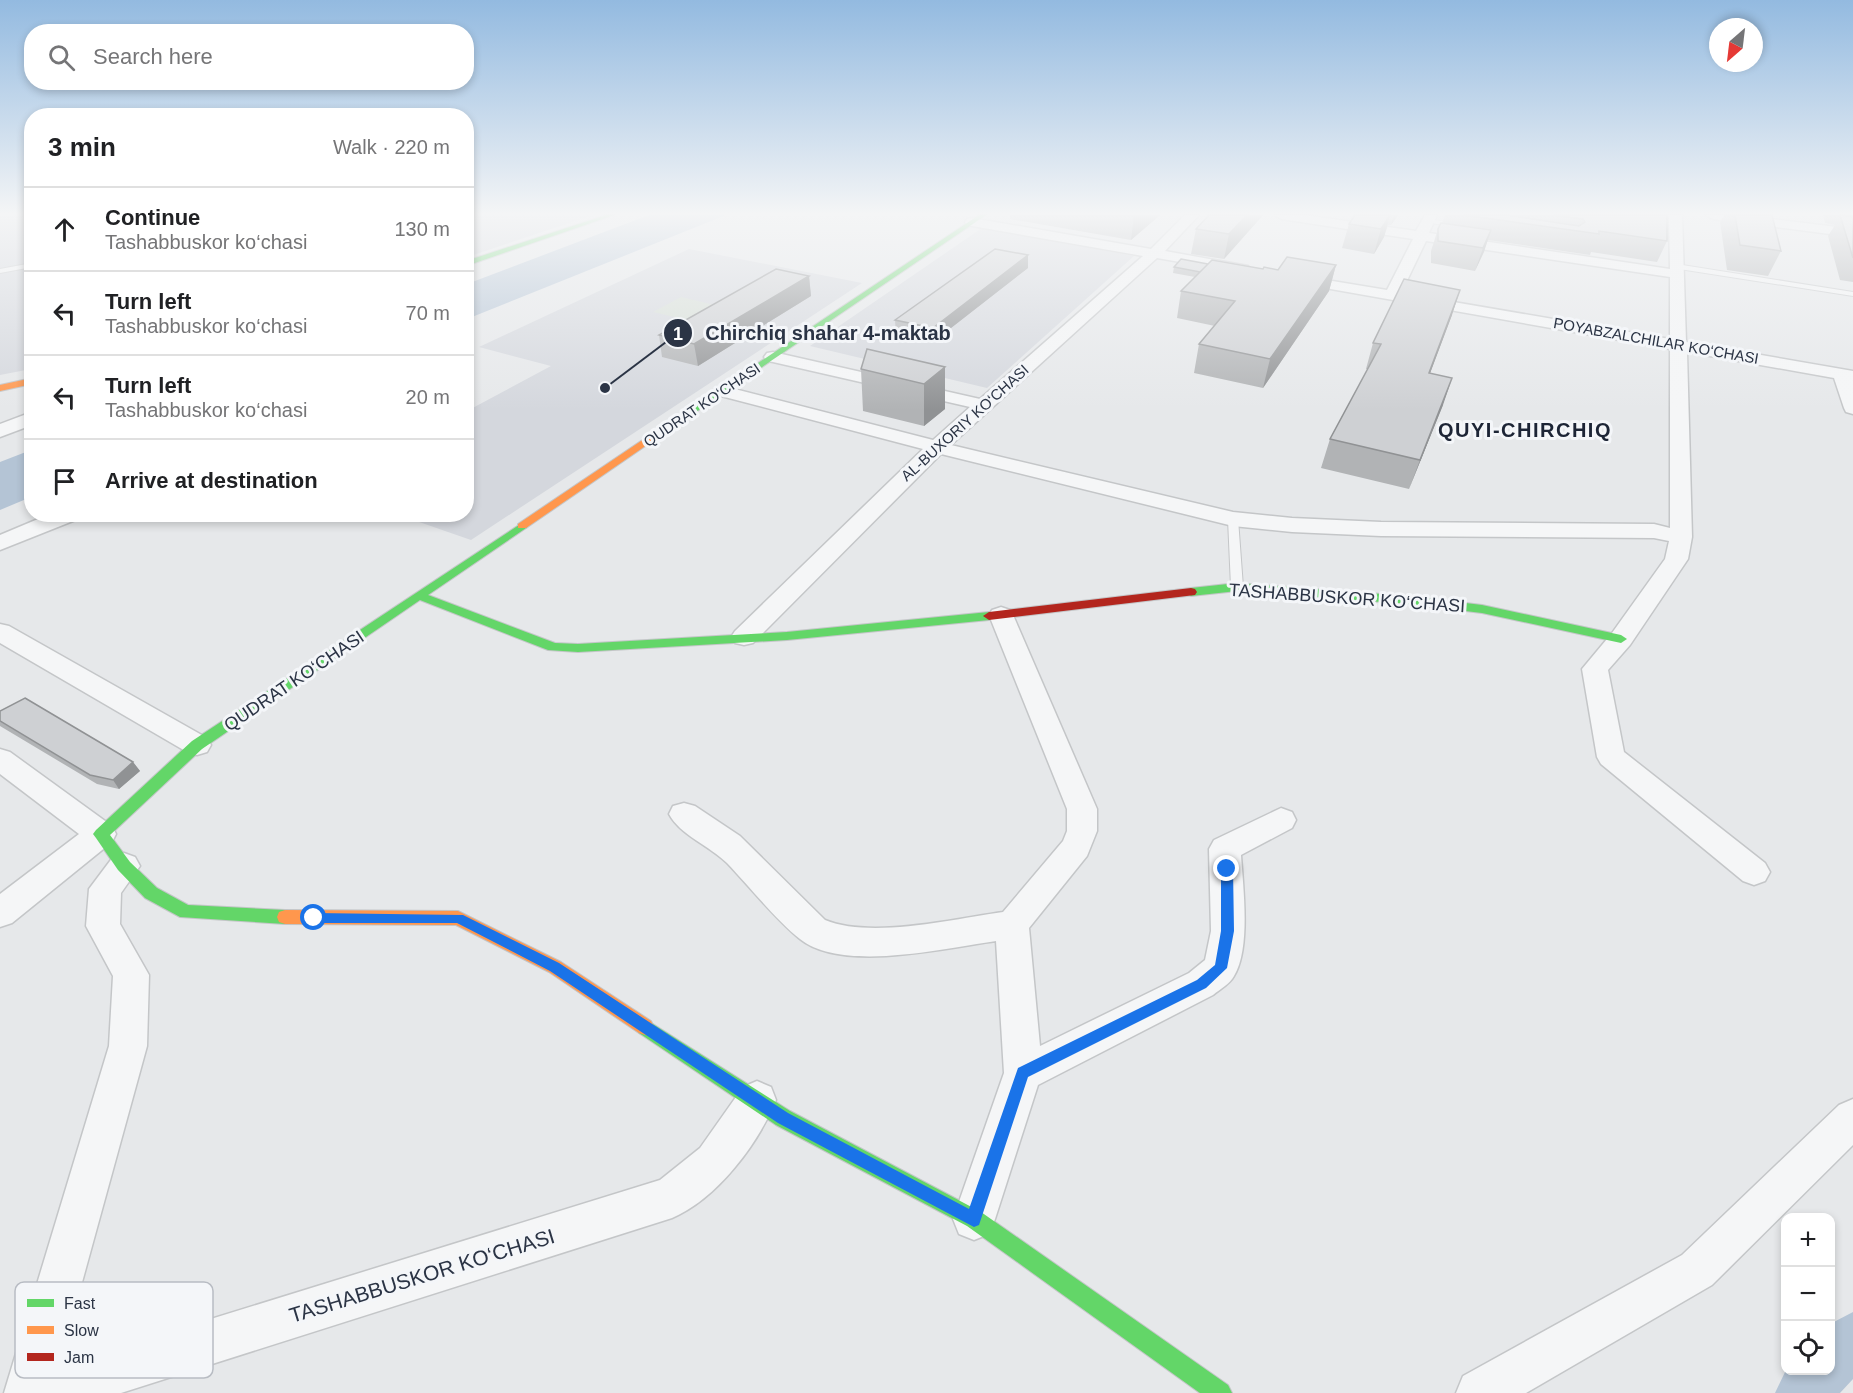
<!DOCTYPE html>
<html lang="en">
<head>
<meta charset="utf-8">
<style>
	body { margin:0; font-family:Arial,sans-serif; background:#f6f6f6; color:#202124 }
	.controls { position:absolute; right:18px; bottom:18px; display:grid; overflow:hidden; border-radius:12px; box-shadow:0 3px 9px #0003 }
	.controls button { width:54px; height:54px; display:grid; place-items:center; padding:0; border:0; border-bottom:2px solid #e0e0e0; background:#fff; color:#202124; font:30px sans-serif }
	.compass { position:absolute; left:1709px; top:18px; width:54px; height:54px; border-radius:50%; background:#fff; box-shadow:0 3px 9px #0003; rotate:208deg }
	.stop { position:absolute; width:18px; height:18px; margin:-14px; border:4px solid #1a73e8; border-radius:50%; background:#fff }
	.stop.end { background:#1a73e8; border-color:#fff; box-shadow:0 2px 6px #0008 }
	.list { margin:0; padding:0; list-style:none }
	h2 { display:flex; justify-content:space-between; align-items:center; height:78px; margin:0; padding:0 24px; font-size:26px }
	h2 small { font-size:20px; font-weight:400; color:#757577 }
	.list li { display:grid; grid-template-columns:39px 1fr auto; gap:18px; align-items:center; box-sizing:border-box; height:84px; padding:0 24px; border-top:2px solid #e0e0e0 }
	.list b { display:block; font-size:22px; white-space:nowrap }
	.list p { margin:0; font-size:20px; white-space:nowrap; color:#757577 }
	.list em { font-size:20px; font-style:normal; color:#757577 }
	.icon { flex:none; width:33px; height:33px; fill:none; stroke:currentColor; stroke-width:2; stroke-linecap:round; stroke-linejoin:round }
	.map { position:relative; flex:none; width:1853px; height:1393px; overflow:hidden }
	.search { position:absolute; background:#fff; box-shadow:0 3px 9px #0003; left:24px; top:24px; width:450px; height:66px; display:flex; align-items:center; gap:15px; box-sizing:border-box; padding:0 21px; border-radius:24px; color:#757577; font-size:22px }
	.panel { position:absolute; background:#fff; box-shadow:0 3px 9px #0003; left:24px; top:108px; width:450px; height:414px; border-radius:24px }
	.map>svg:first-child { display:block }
	.built { fill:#d4d7dd }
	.green { fill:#d6ded6 }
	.water { fill:#b4c4d5 }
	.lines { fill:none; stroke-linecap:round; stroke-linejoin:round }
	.canal { fill:#b4c4d5; fill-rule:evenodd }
	.lane-casing { stroke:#c4c6c8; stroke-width:2 }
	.street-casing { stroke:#c4c6c8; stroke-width:3 }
	.fast-casing { stroke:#c4c6c8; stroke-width:2 }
	.slow-casing { stroke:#c4c6c8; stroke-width:2 }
	.jam-casing { stroke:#c4c6c8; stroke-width:2 }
	.lane { fill:#f5f6f7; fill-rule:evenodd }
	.street { fill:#f5f6f7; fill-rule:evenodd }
	.fast { fill:#63d668; fill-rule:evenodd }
	.slow { fill:#ff974d; fill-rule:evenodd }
	.jam { fill:#b3261e; fill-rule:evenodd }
	.wall { fill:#b1b3b5 }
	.shaded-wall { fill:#909294 }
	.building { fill:#ced0d3; stroke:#909294; stroke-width:1.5 }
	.route { fill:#1a73e8 }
	.labels { text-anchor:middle; stroke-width:6; stroke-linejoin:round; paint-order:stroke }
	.far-street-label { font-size:15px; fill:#2b3445; stroke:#f4f6f9 }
	.street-label { font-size:18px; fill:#2b3445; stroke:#f4f6f9 }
	.far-district-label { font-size:20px; font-weight:bold; letter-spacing:1.5px; fill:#1d2536; stroke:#f4f6f9 }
	.near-street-label { font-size:21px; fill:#2b3445; stroke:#f4f6f9 }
	.key { fill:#f4f6f9; stroke:#b8bcc3; stroke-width:1.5 }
	.key-label { font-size:16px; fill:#2b3445 }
	.leader { fill:none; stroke:#2b3445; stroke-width:2 }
	.callout-dot { fill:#2b3445; stroke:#f4f6f9; stroke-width:2 }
	.mark-label { font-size:18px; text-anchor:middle; font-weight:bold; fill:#fff }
	.callout-label { font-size:20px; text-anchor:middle; font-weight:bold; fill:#2b3445; stroke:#f4f6f9; stroke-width:6; stroke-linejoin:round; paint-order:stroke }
</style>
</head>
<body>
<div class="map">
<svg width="1853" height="1393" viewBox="0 0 1853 1393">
	<rect width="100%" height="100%" fill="#e6e8ea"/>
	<path class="built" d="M14,215H31V369L0,375V217Z
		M466,215H593L467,257Z
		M982,228L1134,256L987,388L810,346Z
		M689,249L862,283L471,540L399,515L466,514L467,411L551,366L479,347Z"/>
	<path class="green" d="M681,297L731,309L704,324L653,312Z"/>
	<path class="water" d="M649,215H726L467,319V284Z
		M31,450V497L0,510V462Z"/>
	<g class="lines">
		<path class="canal" d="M1853,1312V1379L1840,1393H1775L1786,1370H1830V1324Z"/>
		<defs>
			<path id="lane" d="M1429,219L1459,224L1462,226L1459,228L1427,222Z
				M32,263V267L0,273V269Z
				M1676,264L1853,292V296L1673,268L1672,266Z
				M1233,516L1238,519L1243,587L1237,591L1231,587L1228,519Z"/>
			<path id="street" d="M1185,215H1199L1165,251L1248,266L1250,269L1248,272L1243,273L1157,258L951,445L1233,512L1292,518L1381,522L1654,524L1670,528V349L1291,282L1289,279L1291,276L1296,275L1387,290L1413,239L1281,219L1275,215H1304L1416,231L1425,215H1437L1429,233L1670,269L1669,215H1682L1686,342L1853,371V414L1846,412L1844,408L1834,378L1687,352L1692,537L1688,559L1630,645L1608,670L1624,752L1765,863L1770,872L1765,881L1754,885L1743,881L1601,764L1597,757L1582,669L1612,633L1665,559L1669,541L1654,538L1381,536L1292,532L1233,526L941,454L753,643L744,645L735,643L731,637L735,631L923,449L717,395L714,391L717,387L723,386L933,440L970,407L773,362L767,361L764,357L767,353L773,352L980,399L1143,256L972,226L967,225L965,222L967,219L972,218L1151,249ZM1426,241L1670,277V339L1401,293Z
				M1706,215H1740L1853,229V237L1713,219Z
				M32,412V425L0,437V424Z
				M50,514H81L78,519L0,550V535Z
				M1001,607L1010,610L1013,615L1097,809V831L1087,856L1029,928L1040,1046L1189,973L1205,960L1211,931L1209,849L1214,840L1281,808L1292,812L1296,820L1292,828L1241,855C1243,887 1251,948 1234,976C1230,984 1220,989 1213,995L1038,1085L995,1219L989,1234L974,1240L959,1234L953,1219L1004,1073L996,941C946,948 842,973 800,939C776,920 749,886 727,863C710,846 680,835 669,814L673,806L684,803L695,806L740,836L825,920C871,939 953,919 1003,912L1063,841L1067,831V809L989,615L992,610Z
				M0,624L9,626L207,738L211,745L207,752L197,755L187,752L0,643Z
				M0,749L10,752L112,826L116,834L112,842L12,923L0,927V894L79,834L0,774Z
				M124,853L135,857L140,866L121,893L120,924L149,975L147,1046L59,1366L660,1180L700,1148L743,1087L757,1081L771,1087L776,1100C758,1144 717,1199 672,1218L121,1393H4L109,1046L113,976L86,926L89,889L113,857Z
				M1853,1099V1145L1712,1285L1526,1393H1456L1463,1376L1682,1255L1839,1105Z"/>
			<path id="fast" d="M606,215H614L466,266V261Z
				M979,215H986L687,418L679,416Z
				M522,523L528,526L526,528L428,595L555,643L578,644L787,632L989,612L995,616L989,620L787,640L578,652L548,650L420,600L202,749L110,835L130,862L157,888L188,905L285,910L291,912L293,917L291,922L285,924L180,917L145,898L118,870L96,838L93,834L96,830L192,741Z
				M1237,583L1408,596L1482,605L1621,635L1627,639L1621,643L1482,613L1408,604L1237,591L1191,596L1185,592L1191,588Z
				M645,1019L790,1111L981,1212L1228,1385L1232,1393H1200L967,1226L776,1125L639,1033L636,1027L639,1021Z"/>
			<path id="slow" d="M32,378V384L0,391V385Z
				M681,414L689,416L526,528H518V524Z
				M285,910L458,911L561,962L651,1021L654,1027L651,1033L645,1035L639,1033L549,972L456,925L285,924L279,922L277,917L279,912Z"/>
			<path id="jam" d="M1191,588L1195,589L1197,592L1195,595L989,620L983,616L989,612Z"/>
		</defs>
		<use href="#lane" class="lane-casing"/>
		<use href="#street" class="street-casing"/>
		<use href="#fast" class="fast-casing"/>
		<use href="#slow" class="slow-casing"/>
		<use href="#jam" class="jam-casing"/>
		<use href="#lane" class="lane"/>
		<use href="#street" class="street"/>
		<use href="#fast" class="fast"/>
		<use href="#slow" class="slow"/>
		<use href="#jam" class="jam"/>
	</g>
	<path class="wall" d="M1010,215H1160L1131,240L1010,219Z
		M1263,215L1224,259L1191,254L1196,229Z
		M1355,215H1398L1391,225H1388L1384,237L1374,254L1342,248L1349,224Z
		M1445,215H1667V241L1657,262L1591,252L1590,255L1488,240L1475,271L1431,263V251L1438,229L1442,223Z
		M1724,215H1772L1781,251L1768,276L1727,270L1720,222Z
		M1823,215H1853V282L1840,280L1828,236L1835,225L1825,223Z
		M1208,264L1263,269L1278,270L1336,265L1329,291L1263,388L1194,373L1199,344L1215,326L1177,318L1181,291L1195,277L1173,273L1174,267Z
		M1028,268L933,342L896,334L895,320Z
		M809,276L811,296L698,366L662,357L659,335Z
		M1452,315L1430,373L1443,405L1409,489L1321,468L1330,439L1368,369H1366L1373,343Z
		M945,367V409L924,426L863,411L861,369Z
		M0,711L133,762L140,771L119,789L97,784L0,726Z"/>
	<path class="shaded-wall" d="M1136,215H1160L1131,240L1134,216Z
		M1247,215H1263L1224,259L1229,234Z
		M1390,215L1384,237L1374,254L1381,229Z
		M1394,215H1398L1391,225Z
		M1491,230L1484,252L1475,271L1483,248Z
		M1028,255V268L933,342V328Z
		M1336,265L1329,291L1263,388L1270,359Z
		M809,276L811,296L698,366L694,344Z
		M1460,290L1452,315L1420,400L1429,373Z
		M945,367V409L924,426V384Z
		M1452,378L1443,405L1409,489L1420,460Z
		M133,762L140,771L119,789L113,780Z"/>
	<path class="building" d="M1209,215H1247L1229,234L1196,229Z
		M1355,215H1390L1381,229L1349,224Z
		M1464,215H1506L1579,226L1585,222L1583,219L1553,215H1667V241L1599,231V234Z
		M1735,215H1772L1781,251L1740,245Z
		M1840,215L1853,217V258Z
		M1441,223L1491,230L1483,248L1438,241V229Z
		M995,249L1028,255L933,328L895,320Z
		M1287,257L1336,265L1270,359L1199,344L1235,301L1181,291L1212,260L1263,269L1264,267L1278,270Z
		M1181,259L1208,264L1200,272L1174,267Z
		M776,269L809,276L694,344L659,335Z
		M1404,279L1460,290L1429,373L1452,378L1420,460L1330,439L1381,344L1373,343Z
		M867,349L945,367L924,384L861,369Z
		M25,698L133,762L113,780L90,775L0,721V711Z"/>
	<linearGradient id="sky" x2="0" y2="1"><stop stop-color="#93bae0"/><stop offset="0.52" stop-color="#f4f5f6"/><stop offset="1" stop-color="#f4f5f6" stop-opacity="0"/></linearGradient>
	<rect width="1853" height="410" fill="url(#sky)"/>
	<path class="route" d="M1227,865L1233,869L1234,931L1227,968L1206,988L1028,1077L981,1219L979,1225L974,1227L778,1123L550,971L457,923H314L308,918L314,913L463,915L559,963L788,1113L969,1209L1018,1068L1197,980L1215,965L1221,931V869Z"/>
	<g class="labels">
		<g class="far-street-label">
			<text transform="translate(1656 341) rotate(10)" y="5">POYABZALCHILAR KO‘CHASI</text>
			<text transform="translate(702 405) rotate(-34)" y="5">QUDRAT KO‘CHASI</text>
			<text transform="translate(965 423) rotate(-42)" y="5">AL-BUXORIY KO‘CHASI</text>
		</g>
		<g class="street-label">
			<text transform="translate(1347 598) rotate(4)" y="6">TASHABBUSKOR KO‘CHASI</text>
			<text transform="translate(294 681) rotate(-34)" y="6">QUDRAT KO‘CHASI</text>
		</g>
		<g class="far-district-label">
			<text x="1525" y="437">QUYI-CHIRCHIQ</text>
		</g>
		<g class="near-street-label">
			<text transform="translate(422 1276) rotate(-17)" y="7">TASHABBUSKOR KO‘CHASI</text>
		</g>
	</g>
	<rect x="15" y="1282" width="198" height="96" rx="9" class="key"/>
	<rect x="27" y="1299" width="27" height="8" fill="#63d668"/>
	<rect x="27" y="1326" width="27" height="8" fill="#ff974d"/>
	<rect x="27" y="1353" width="27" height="8" fill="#b3261e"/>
	<g class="key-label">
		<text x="64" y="1309">Fast</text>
		<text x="64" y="1336">Slow</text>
		<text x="64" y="1363">Jam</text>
	</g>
	<path class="leader" d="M605 388L678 333"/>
	<g class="callout-dot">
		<circle cx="605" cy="388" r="6"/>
		<circle cx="678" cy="333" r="15"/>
	</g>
	<g class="mark-label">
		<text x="678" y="340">1</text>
	</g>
	<g class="callout-label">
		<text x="828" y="340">Chirchiq shahar 4-maktab</text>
	</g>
</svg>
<div class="controls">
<button>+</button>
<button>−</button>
<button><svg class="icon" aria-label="locate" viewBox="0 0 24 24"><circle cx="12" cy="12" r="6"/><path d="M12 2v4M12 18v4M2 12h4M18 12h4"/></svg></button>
</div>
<svg class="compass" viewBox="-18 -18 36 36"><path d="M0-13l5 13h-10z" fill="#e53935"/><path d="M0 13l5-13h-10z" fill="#757577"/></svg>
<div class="stop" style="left:314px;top:918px"></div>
<div class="stop end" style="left:1227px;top:869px"></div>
<div class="search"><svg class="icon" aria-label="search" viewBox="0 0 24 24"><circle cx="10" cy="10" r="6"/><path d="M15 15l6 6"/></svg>Search here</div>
<section class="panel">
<h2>3 min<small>Walk · 220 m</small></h2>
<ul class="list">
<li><svg class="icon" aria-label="ahead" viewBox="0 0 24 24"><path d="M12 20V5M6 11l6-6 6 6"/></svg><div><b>Continue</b><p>Tashabbuskor ko‘chasi</p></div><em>130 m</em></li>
<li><svg class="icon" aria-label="left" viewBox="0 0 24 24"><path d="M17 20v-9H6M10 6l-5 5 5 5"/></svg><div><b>Turn left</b><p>Tashabbuskor ko‘chasi</p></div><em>70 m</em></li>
<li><svg class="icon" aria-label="left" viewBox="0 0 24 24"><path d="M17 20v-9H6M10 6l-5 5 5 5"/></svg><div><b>Turn left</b><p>Tashabbuskor ko‘chasi</p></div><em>20 m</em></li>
<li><svg class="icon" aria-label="arrive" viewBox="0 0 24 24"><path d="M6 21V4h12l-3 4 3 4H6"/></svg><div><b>Arrive at destination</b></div></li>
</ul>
</section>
</div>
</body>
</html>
